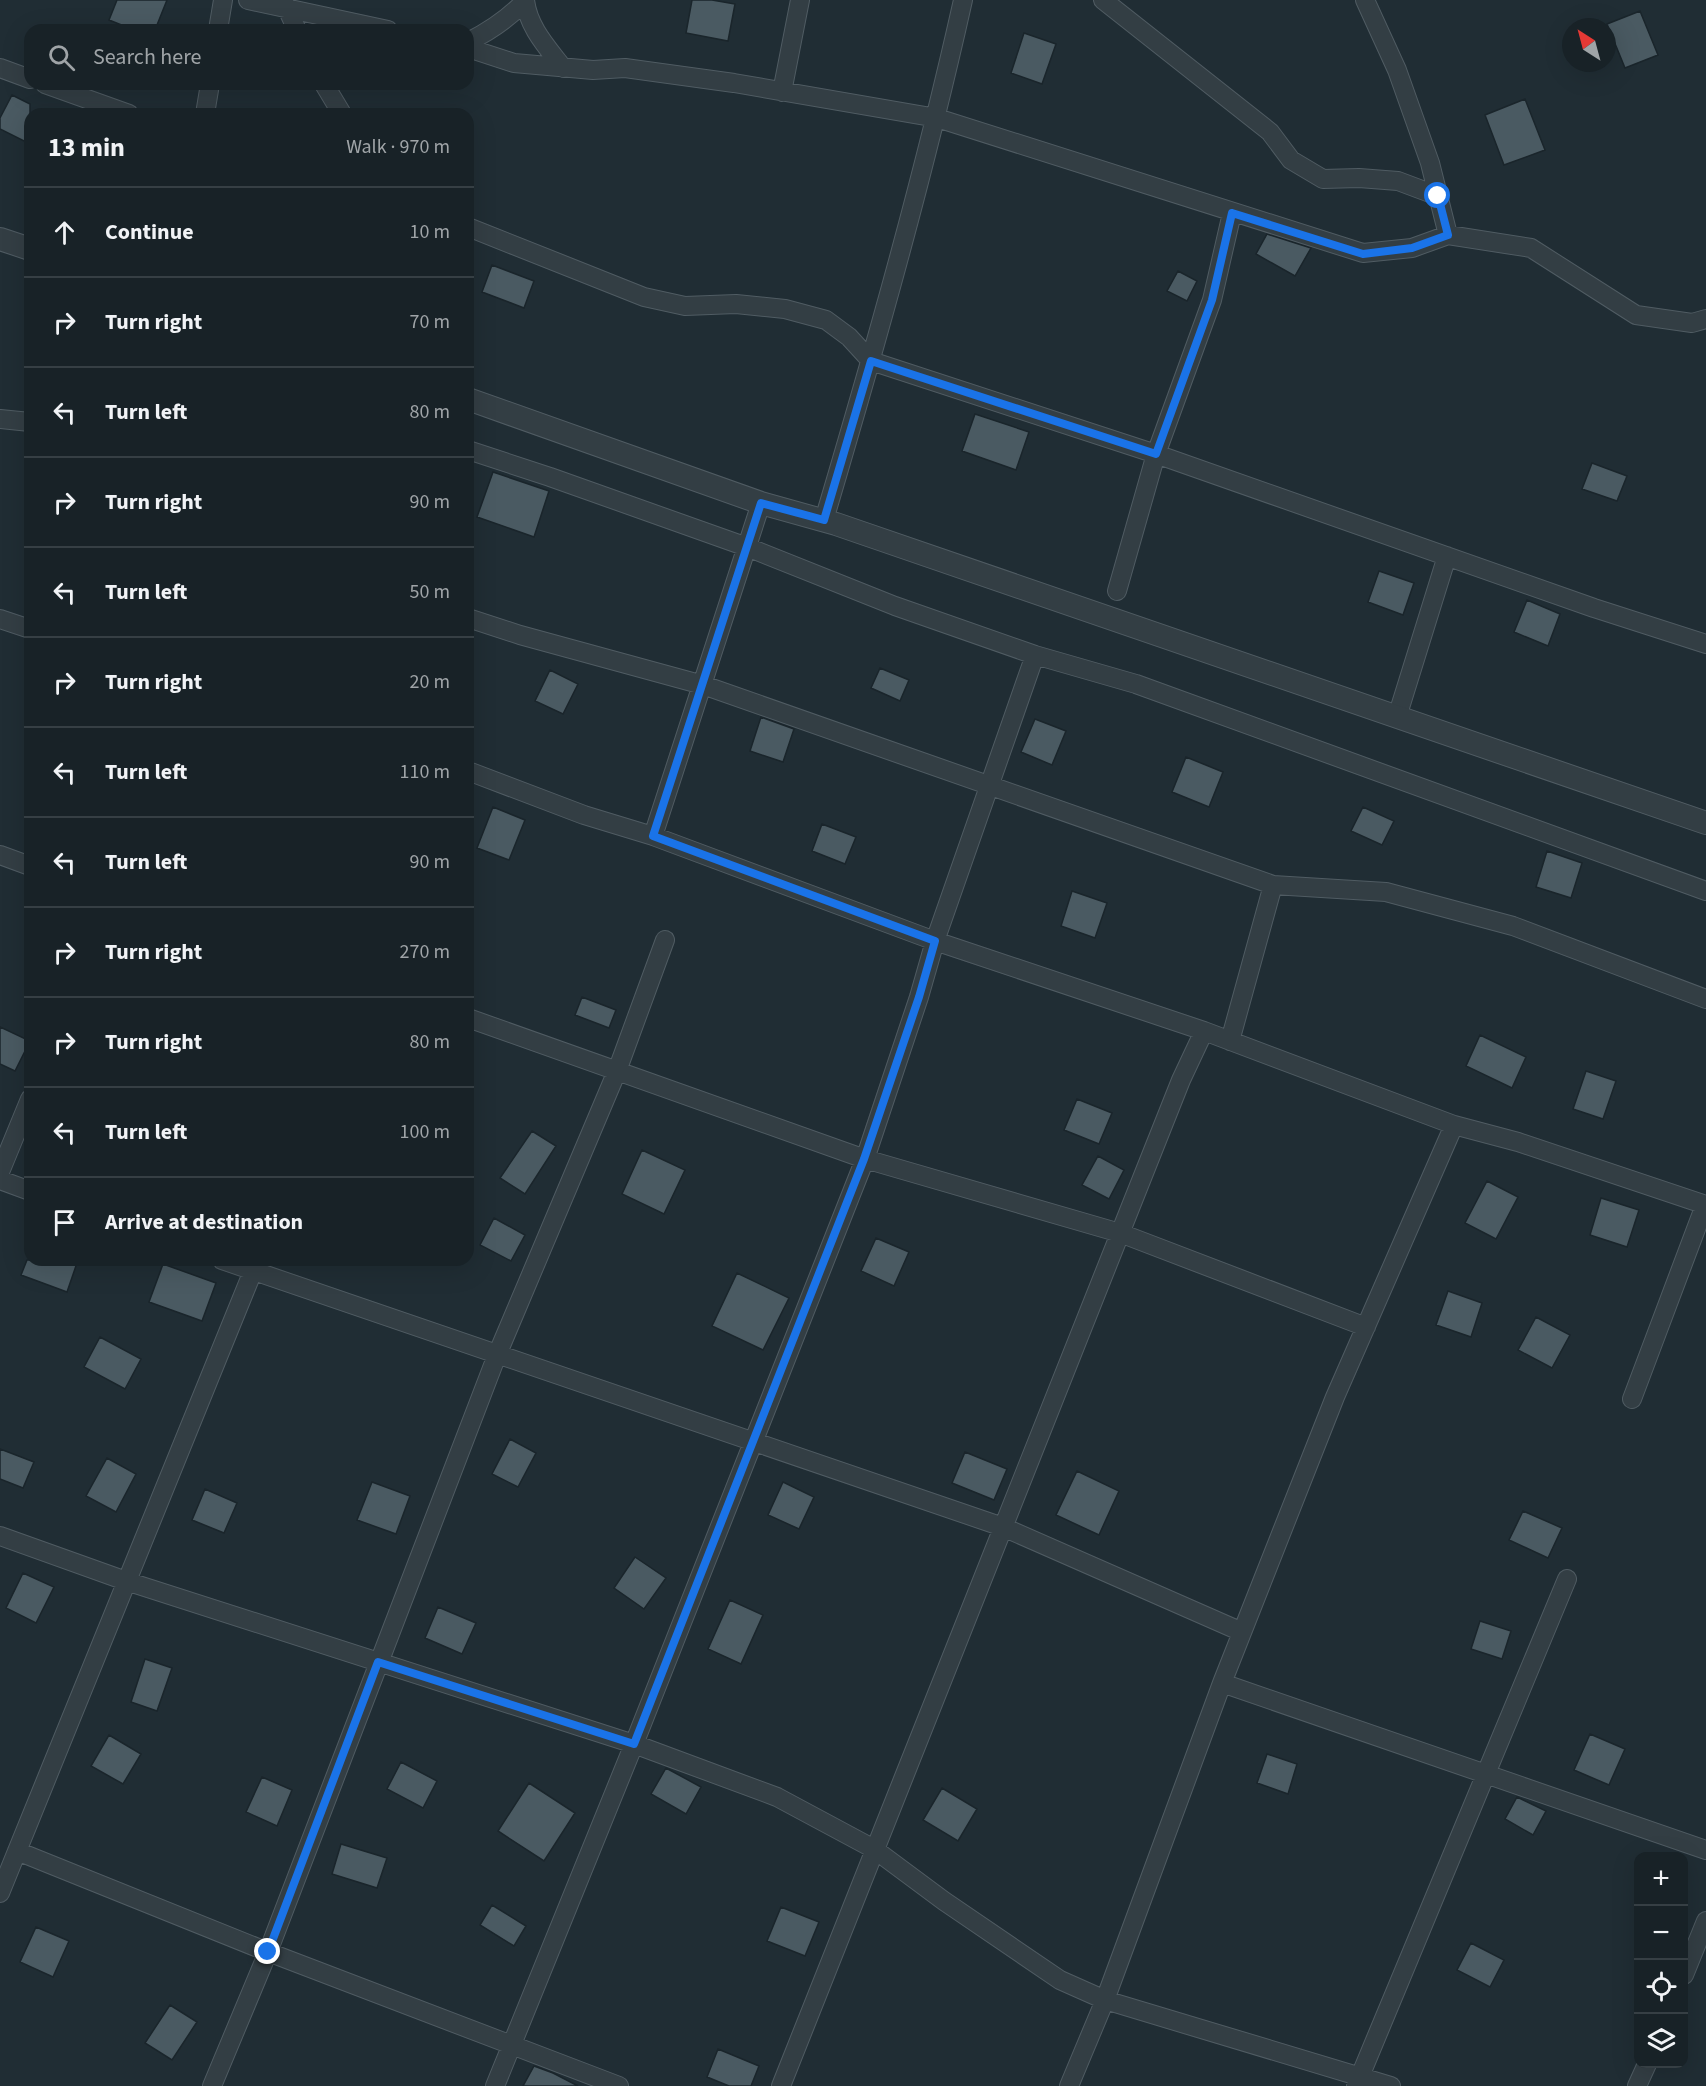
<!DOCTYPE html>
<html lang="en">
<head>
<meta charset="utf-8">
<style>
	body { margin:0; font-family:"Source Sans 3",sans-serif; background:#252f33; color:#f1f3f6 }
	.controls { position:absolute; right:18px; bottom:18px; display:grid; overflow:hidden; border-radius:12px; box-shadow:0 6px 24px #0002 }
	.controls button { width:54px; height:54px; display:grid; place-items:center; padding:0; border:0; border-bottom:2px solid #363f44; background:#182227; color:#f1f3f6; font:30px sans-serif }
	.compass { position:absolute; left:1562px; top:18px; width:54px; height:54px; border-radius:50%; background:#182227; box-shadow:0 6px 24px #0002; rotate:324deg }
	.stop { position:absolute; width:18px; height:18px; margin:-14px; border:4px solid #1a73e8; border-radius:50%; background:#fff }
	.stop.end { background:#1a73e8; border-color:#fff; box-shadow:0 2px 6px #0008 }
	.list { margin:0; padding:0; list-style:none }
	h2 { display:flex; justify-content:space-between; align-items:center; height:78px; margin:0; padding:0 24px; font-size:26px }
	h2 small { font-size:20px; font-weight:400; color:#9fa4a7 }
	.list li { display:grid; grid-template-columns:39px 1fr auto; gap:18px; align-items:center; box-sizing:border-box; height:90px; padding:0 24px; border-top:2px solid #363f44 }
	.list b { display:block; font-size:22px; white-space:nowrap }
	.list em { font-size:20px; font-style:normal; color:#9fa4a7 }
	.icon { flex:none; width:33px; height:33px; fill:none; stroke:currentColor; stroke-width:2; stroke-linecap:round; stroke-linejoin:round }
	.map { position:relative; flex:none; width:1706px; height:2086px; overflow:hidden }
	.search { position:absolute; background:#182227; box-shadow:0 6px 24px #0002; left:24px; top:24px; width:450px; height:66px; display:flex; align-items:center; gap:15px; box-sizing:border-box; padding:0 21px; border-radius:18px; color:#9fa4a7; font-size:22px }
	.panel { position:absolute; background:#182227; box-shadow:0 6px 24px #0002; left:24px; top:108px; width:450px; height:1158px; border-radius:18px }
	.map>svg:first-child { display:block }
	.building { fill:#4a5a62; stroke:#1a252b; stroke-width:1.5 }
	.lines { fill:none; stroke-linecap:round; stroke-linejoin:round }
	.minor-casing { stroke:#505c63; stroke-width:20 }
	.tertiary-casing { stroke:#505c63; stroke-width:24 }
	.minor { stroke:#333e44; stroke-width:18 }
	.tertiary { stroke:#333e44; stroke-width:22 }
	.route { stroke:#1a73e8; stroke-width:8 }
</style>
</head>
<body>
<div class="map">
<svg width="1706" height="2086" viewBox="0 0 1706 2086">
	<rect width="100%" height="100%" fill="#202d34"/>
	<path class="building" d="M117,0H167L155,30H134L109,20Z
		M692,0H712L735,4L728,41L686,33Z
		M1640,11L1658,55L1625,68L1607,24Z
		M1024,33L1056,44L1042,84L1011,73Z
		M12,95L30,104V144L0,129V118Z
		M1525,99L1545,150L1504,165L1485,115Z
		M1267,234L1311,248L1295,276L1256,254Z
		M492,265L534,281L524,308L482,292Z
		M1178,271L1197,281L1187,301L1167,291Z
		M975,414L1029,432L1016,470L962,451Z
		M1592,463L1627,476L1617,501L1582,489Z
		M493,472L549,491L534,537L477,517Z
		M1379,571L1414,583L1403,615L1368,602Z
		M1527,600L1560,614L1548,646L1514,632Z
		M880,668L909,680L900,701L871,688Z
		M550,670L578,684L563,714L535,701Z
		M761,717L794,729L783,762L750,751Z
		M1035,719L1066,731L1052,765L1021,752Z
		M1186,757L1223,772L1209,807L1172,792Z
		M493,807L525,820L509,860L477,848Z
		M1363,807L1394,821L1382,845L1351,831Z
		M822,824L856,837L845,864L812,851Z
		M1547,851L1582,863L1571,898L1536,887Z
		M1072,891L1107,903L1095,938L1061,926Z
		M582,997L616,1010L609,1028L575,1015Z
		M0,1027L30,1041L15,1071L0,1064Z
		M1480,1035L1526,1057L1512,1088L1466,1066Z
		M1586,1071L1616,1081L1603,1119L1573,1109Z
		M1077,1099L1112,1113L1099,1144L1064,1130Z
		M532,1131L556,1146L525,1194L500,1178Z
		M642,1150L685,1170L664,1214L622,1194Z
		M1098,1156L1124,1170L1109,1199L1082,1185Z
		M1487,1181L1518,1197L1496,1239L1465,1223Z
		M1601,1198L1639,1210L1627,1247L1590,1235Z
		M494,1218L525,1235L511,1261L480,1245Z
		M876,1238L909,1252L894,1286L861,1271Z
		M27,1260H78L67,1292L21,1275Z
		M163,1264L216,1283L202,1321L149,1302Z
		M737,1273L789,1298L763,1350L712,1326Z
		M1448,1291L1482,1303L1471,1337L1436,1325Z
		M1536,1317L1570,1335L1552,1368L1518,1350Z
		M100,1337L141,1359L125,1389L84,1367Z
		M510,1439L536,1453L518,1487L492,1474Z
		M0,1449L34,1462L23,1488L0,1479Z
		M965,1452L1007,1469L994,1500L952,1483Z
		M107,1458L136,1474L116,1512L86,1496Z
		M1077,1471L1119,1491L1099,1535L1056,1515Z
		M372,1482L410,1496L396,1534L357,1520Z
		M783,1482L814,1497L799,1529L768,1515Z
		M205,1489L237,1503L224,1533L192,1520Z
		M1523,1511L1562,1528L1548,1558L1509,1540Z
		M635,1557L666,1578L644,1609L614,1588Z
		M23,1573L54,1587L36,1623L6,1608Z
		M730,1600L763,1615L741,1664L708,1649Z
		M438,1607L476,1623L462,1654L425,1638Z
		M1480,1621L1511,1631L1502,1659L1471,1649Z
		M145,1659L172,1668L157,1711L131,1702Z
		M1590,1734L1625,1749L1609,1785L1574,1770Z
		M109,1735L141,1754L123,1784L91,1766Z
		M1267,1754L1297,1764L1288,1794L1257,1783Z
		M401,1762L437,1781L423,1808L387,1789Z
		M666,1768L701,1787L686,1814L651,1794Z
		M262,1777L292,1790L277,1826L246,1812Z
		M529,1783L575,1813L544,1861L498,1831Z
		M942,1788L977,1809L958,1841L923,1820Z
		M1517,1797L1546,1811L1533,1835L1505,1819Z
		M341,1844L387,1858L377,1888L332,1874Z
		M492,1905L526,1926L514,1946L480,1925Z
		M781,1907L819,1922L805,1956L767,1941Z
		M36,1927L69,1941L53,1977L20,1962Z
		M1471,1943L1504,1960L1490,1987L1457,1970Z
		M170,2005L197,2022L172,2060L145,2043Z
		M718,2049L759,2066L751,2086H729L707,2077Z
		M534,2066L553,2073L578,2086H523Z"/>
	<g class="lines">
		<defs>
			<path id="minor" d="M248,0L388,30
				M525,0C528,27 547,47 563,68
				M1103,0L1270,132L1291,160L1323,179L1359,178L1398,181L1438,196
				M1365,0L1397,70L1430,163L1448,235
				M284,2L297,30
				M218,30L223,0
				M468,42C490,31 508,19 525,1
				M468,48L514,63L593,70L625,68L734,83L937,118L1363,253L1412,248L1448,235L1531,248L1636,315L1692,323L1706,319
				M0,68L30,79
				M45,84L129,114
				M324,84L342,114
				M782,92L800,0
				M205,114L210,84
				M468,227L644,297L685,306L736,304L785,309L826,320L849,337L871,361L1156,454L1594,608L1706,644
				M0,419L30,422
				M468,450L550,477L747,547L895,606L1035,655L1136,684L1706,891
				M824,520C875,348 924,175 963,0
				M1117,591L1156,454L1212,300L1232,213
				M468,618L520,635L703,685L1273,885L1386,892L1513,926L1706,999
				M0,619L30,629
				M1397,717L1447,556
				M468,771L584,815L653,836L935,941L1204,1031L1454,1125L1518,1142L1706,1205
				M653,836L761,503
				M0,855L30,866
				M468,1018L865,1159L1120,1233L1366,1327
				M1230,1041L1273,885
				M0,1172L30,1099
				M0,1180L30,1191
				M222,1260L1003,1527L1242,1632
				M1632,1399L1705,1205
				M0,1536L126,1581L634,1744L777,1797L874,1849L944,1901L1060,1980L1105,2000L1391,2086
				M1222,1683L1706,1850
				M17,1851L268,1952L619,2086
				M0,1893L257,1261
				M1684,1975L1706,1921
				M212,2086L268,1952L497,1355L617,1071L665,940
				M495,2086L634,1744L865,1159L919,997L935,941L1035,655
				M781,2086L1181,1080L1204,1031
				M1069,2086L1105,2000L1222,1683L1335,1397L1454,1125
				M1356,2086L1567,1579
				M1637,2086L1647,2064"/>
			<path id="tertiary" d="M0,239L30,249
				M468,399L761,503L836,524L1706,823"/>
		</defs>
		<use href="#minor" class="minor-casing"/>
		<use href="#tertiary" class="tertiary-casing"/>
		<use href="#minor" class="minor"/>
		<use href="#tertiary" class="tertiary"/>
	</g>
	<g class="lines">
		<path class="route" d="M268,1952L378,1662L634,1744L864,1159L919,997L935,941L653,836L761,503L824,520L871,361L1156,454L1212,300L1232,213L1363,254L1412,248L1448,235L1438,196"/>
	</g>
</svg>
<div class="controls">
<button>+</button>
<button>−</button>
<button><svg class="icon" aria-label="locate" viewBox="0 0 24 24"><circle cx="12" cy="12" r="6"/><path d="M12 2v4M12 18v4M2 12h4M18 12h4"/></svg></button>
<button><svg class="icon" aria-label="layers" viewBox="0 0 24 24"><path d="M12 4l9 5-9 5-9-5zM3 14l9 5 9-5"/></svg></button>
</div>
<svg class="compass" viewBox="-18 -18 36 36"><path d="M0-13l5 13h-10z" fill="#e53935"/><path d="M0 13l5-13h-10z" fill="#9fa4a7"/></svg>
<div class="stop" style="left:1438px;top:196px"></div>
<div class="stop end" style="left:268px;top:1952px"></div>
<div class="search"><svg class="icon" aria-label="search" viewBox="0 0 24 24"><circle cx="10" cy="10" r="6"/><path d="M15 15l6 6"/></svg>Search here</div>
<section class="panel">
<h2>13 min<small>Walk · 970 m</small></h2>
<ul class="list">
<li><svg class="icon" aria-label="ahead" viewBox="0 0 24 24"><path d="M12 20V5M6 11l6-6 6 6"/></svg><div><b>Continue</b></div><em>10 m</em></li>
<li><svg class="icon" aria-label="right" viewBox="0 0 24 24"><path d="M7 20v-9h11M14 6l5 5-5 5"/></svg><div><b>Turn right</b></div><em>70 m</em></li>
<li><svg class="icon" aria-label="left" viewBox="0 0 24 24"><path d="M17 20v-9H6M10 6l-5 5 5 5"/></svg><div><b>Turn left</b></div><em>80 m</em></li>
<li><svg class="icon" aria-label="right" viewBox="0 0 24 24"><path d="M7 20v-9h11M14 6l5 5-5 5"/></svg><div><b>Turn right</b></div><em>90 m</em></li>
<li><svg class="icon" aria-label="left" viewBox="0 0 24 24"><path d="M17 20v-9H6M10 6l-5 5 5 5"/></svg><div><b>Turn left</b></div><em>50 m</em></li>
<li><svg class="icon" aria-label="right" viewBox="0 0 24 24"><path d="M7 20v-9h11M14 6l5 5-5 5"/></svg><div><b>Turn right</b></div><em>20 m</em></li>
<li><svg class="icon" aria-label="left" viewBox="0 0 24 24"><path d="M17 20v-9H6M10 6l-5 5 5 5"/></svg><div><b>Turn left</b></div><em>110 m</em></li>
<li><svg class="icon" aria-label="left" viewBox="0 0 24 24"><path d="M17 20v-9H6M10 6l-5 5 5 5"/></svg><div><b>Turn left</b></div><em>90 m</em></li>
<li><svg class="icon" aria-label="right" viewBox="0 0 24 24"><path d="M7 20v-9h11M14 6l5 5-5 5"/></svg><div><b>Turn right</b></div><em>270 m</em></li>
<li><svg class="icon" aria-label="right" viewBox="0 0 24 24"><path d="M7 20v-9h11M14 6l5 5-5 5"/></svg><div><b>Turn right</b></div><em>80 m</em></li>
<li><svg class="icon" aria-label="left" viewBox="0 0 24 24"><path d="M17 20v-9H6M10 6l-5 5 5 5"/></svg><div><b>Turn left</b></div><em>100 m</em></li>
<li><svg class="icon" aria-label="arrive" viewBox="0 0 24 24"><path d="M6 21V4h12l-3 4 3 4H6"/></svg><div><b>Arrive at destination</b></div></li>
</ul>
</section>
</div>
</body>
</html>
